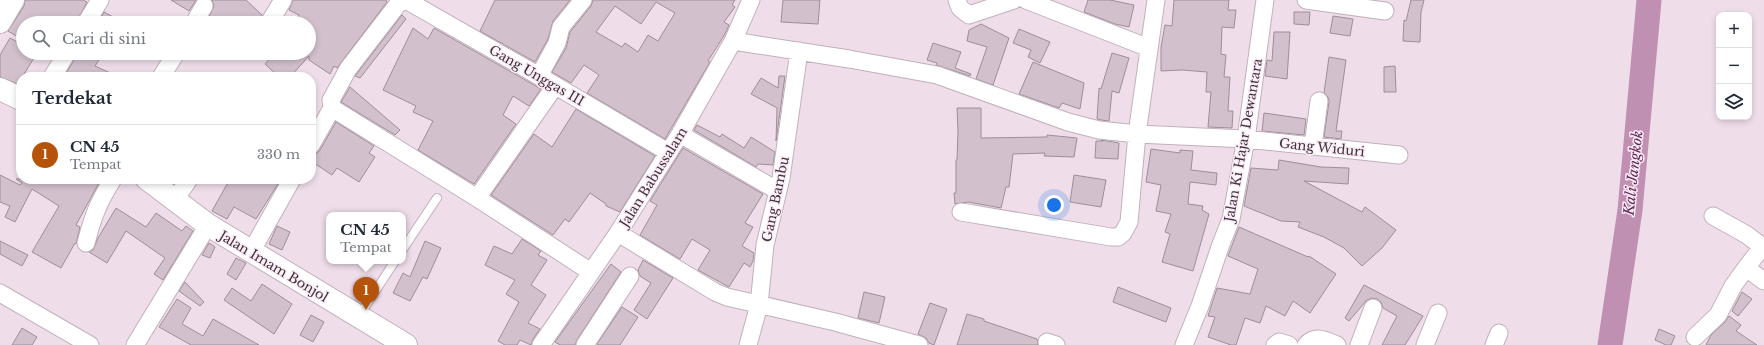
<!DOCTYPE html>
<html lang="id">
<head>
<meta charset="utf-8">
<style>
	body { margin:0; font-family:"Libre Baskerville",serif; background:#f2f2f3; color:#1f2937 }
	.controls { position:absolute; right:12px; top:12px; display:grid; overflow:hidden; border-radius:8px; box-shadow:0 2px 6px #0003 }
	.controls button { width:36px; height:36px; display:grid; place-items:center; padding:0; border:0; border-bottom:1px solid #e0e1e3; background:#fff; color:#1f2937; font:20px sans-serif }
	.you { position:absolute; left:1054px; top:205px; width:14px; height:14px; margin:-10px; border:3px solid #fff; border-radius:50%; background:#1a73e8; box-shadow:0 0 0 6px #1a73e833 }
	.badge { display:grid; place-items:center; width:26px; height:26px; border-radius:50%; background:#b45309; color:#fff; font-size:13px; font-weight:700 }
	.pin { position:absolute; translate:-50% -33px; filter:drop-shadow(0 1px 2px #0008) }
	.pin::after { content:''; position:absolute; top:21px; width:14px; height:12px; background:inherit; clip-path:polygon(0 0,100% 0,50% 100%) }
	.popup { position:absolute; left:326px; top:212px; width:80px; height:52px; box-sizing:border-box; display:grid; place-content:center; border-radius:8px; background:#fff; filter:drop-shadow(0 1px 3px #0005); font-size:13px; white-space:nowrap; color:#747a83 }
	.popup b { font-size:15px; color:#1f2937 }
	.popup::after { content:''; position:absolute; left:50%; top:100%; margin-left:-8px; border:8px solid transparent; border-top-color:#fff }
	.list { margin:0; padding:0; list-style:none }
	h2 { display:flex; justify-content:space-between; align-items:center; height:52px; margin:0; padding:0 16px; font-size:17px }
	h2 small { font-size:13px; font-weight:400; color:#747a83 }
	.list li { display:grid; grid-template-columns:26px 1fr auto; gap:12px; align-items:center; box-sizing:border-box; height:60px; padding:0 16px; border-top:1px solid #e0e1e3 }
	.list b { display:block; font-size:15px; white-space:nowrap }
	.list p { margin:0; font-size:13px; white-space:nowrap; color:#747a83 }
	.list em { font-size:13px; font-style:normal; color:#747a83 }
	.icon { flex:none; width:22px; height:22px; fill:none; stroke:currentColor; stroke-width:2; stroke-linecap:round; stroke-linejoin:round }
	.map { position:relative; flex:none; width:1764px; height:345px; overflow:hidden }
	.search { position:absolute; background:#fff; box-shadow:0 2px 6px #0003; left:16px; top:16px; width:300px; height:44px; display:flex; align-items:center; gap:10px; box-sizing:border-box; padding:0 14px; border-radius:22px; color:#747a83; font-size:15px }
	.panel { position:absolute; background:#fff; box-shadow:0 2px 6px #0003; left:16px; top:72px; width:300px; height:112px; border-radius:16px }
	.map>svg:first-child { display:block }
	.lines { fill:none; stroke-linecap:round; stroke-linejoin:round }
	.river { stroke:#c090b3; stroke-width:25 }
	.building { fill:#d2c1cd; stroke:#9e8e99; fill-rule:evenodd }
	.lane-casing { stroke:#c1b0bc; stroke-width:10 }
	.street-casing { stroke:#c1b0bc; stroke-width:19 }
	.secondary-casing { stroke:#c1b0bc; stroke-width:24 }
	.lane { stroke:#fff; stroke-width:8 }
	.street { stroke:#fff; stroke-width:17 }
	.secondary { stroke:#fff; stroke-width:22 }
	.labels { text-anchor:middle; stroke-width:3; stroke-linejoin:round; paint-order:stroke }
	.street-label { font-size:13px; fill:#3c353a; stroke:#fdebf7 }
	.water-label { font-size:14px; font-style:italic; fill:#622755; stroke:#fdebf7 }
</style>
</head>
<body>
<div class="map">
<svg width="1764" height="345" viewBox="0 0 1764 345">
	<rect width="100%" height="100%" fill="#efdeea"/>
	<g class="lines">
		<path class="river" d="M1610,345L1630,210L1649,0"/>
	</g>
	<path class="building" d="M25,0H83L87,2L76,23H23V40L8,31L24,6Z
		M171,0H196L189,11Z
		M212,0H246L262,15L259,23H206L214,6Z
		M293,0H386L387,2L337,68L334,66L330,74L309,60V56L290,77H279L265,64L275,53H309V23H293L299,15L289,10Z
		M495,0H570L553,21L548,39L535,62L480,31Z
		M593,0H735L732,5L735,7L724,22L729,25L725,34L708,61L710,62L665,139L587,93L599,75L584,65L571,83L552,72L566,48L570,32L591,6ZM656,2L675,13L658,41L648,35L638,52L625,43L622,47L596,32L615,6L641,24Z
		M783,0H820L818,24L781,22Z
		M1088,0H1110L1134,5L1129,27L1115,24L1084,12Z
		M1174,0H1229L1228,10H1236L1234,28L1222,27L1221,54L1226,55L1224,77H1230L1228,111H1233L1232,128L1208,127L1211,92H1206L1207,72L1182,70L1161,71V47L1165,25L1172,26Z
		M1411,0H1424L1421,12L1420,42L1403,41L1404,20L1406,21Z
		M104,12L124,23H98Z
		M1294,12H1310L1309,25L1294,24Z
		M402,15L406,19L360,78L355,76Z
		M1333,16L1353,19L1350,36L1330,33Z
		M981,24L1009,38L993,85L976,79L987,47L967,41L969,30Z
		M413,28L428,39L434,28L541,89L529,106L513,96L503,115L516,124L474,184L418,150L433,121L413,112L416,106L383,90Z
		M1019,29L1050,42L1040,63L1028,57L1031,50L1013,43Z
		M1274,32H1290L1287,79L1265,76L1267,60L1272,61Z
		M10,38L23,45V53H37L18,84L0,77V55Z
		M933,43L961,52L955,68L971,74L970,76L936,65L937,63L927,60Z
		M77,53H88L99,60L95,66L119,77H64L75,58Z
		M1112,53L1129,58L1119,93L1112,91L1109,121L1101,120L1097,119L1099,88L1101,89Z
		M1329,57L1346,60L1336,131H1342L1341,139L1324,137L1329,102L1328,97L1324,93Z
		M1033,62L1084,83L1080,109L1062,103L1059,108L1019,94Z
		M1395,66L1396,92H1384V67Z
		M779,76H785L776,141L777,108L751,94L761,78L778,88Z
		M350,87L400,130L395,135L341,102Z
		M957,108H981V138L1047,137V135L1077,138L1074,157L1044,156L1045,153L1013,154L1009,187H1006L1001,208L968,202L955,204L954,193H956V160H957L958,131Z
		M576,109L655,156L620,212L606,206V204L590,193L569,222L565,219L553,235L491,195L534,134L552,147Z
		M1264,113L1306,119L1304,135L1262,131Z
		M336,122L374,146L369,153L375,157L359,182L337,168L332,175L311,161V155L316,154L320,150Z
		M697,125L720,137L722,134L744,148L751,137L775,152L773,165L758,164L756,167L694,130Z
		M1101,140L1119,143L1118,159L1095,158L1096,141H1103Z
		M683,148L763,194L745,223L753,227L742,246L754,253L753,261L750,267L744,263L729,287L698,270L710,250L692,239L680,259L640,235L657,205L650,201Z
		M1151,149L1180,153V150L1193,151L1191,170L1217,173L1216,185L1190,182L1188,204L1203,206L1202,210L1209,214L1193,271L1162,262L1170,234L1165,232L1171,214L1156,211L1161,185L1146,182Z
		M1279,160L1321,167L1349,168L1348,184L1304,181L1362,212L1365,207L1396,230L1382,248L1362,266L1344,248L1324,237L1298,227L1300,222L1281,221L1244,206L1251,168L1278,170Z
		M0,175L20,185L22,183L16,179H101L76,225L80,227L76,244L75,243L61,268L32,252L59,206L32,189L15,222L5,217L10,206L0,202Z
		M1074,175L1106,180L1101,207L1070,202Z
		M230,179H281L256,219L234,207L227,219L212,211Z
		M116,208L146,227L156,213L182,231L186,226L193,231L163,280L154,274L165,258L126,231L107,263L89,252L93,250L98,238Z
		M277,226L290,232L282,250L269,244Z
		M1239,227L1308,257L1309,256L1336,274L1310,313L1293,301L1285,316L1266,306L1260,323L1245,318L1236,345H1231L1208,337L1215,317L1208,316L1217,288L1250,294L1258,269L1228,256Z
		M522,239L541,251L538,255L547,260L531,285L546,295L528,323L540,329L533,339L531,345L520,340L517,345H505L498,341L519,302L506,294L515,280L485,265L494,246L512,254Z
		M0,241L28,255L22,266L0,254Z
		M425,241L441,248L427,279L423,277L410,301L393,293L403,273L410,277Z
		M209,243L215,247L210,258L202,255Z
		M236,258L246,263L236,280L227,274Z
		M643,260L673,278L647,319L634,310L651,283L640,276L638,270Z
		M611,264L621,272L577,340L575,345H560L555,342Z
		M185,282L204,302L200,306L179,291Z
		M262,284L292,304L274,334L224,300L232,288L251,301Z
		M1364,285L1423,316L1405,345H1382L1397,316L1383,308L1381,302L1377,299L1371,298L1366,301L1349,321L1345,318Z
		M1118,287L1171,308L1166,322L1113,302Z
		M864,292L885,297L879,323L858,318Z
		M1742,292L1752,299L1738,316L1732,311Z
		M177,299L191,308L182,324L203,336L213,319L259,345H191L159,327Z
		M930,303L947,309L934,345L929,343L926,338L918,334Z
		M622,307L638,317L620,345H599L597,344Z
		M967,314L984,319V321L1037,339L1038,345H957Z
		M311,315L324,322L313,342L300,335Z
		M1729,316L1741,325L1736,331L1757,345H1706L1711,335L1725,322Z
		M22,328L37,337L32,345H12Z
		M1659,329L1675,336L1671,345H1666L1655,340Z"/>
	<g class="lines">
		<defs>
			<path id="lane" d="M403,249L437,198
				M359,316L395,261"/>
			<path id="street" d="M406,0L539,76L668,152
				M957,0L960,8L969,15L1014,0
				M1026,0L1149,48
				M1306,0L1385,11
				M86,23L100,0
				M194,23L204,6
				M269,23L283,0
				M733,41L849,59L937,75L1068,122L1099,130L1137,134L1246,139L1399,155
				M539,76L557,43L561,27L583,0
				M52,77L67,53
				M161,77L176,53
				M332,108L477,198L591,272
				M680,134L778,191
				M311,145L332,108L331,100L348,69L401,0
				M1313,146L1319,101
				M477,198L555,86
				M175,200L189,179
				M961,212L1111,237H1118L1123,233L1129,222L1137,134L1156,0
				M1713,216L1747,235L1764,248
				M618,233L715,292L727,297L835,322L919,345
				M86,243C93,216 98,203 113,179
				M1762,247L1746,268L1764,281
				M251,252L292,179
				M0,293L90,345
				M1695,337L1718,315L1733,286L1746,268
				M1047,342L1056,345
				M135,345L208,225
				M541,345L618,233L680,134L733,41L751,0
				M585,345L630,276
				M748,345L759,305L765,245L781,178L799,51
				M1184,345L1200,306L1221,244L1231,219L1246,139L1265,0
				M1275,345L1279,342L1289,345
				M1306,345C1316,334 1326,341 1337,345
				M1359,345L1373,308
				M1425,345L1438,313
				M1494,345L1499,333"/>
			<path id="secondary" d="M0,22L13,0
				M0,89L21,99
				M147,179L208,225L406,345"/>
		</defs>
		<use href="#lane" class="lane-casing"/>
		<use href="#street" class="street-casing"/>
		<use href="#secondary" class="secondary-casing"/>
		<use href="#lane" class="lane"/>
		<use href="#street" class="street"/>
		<use href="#secondary" class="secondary"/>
	</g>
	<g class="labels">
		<g class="street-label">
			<text transform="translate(537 75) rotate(30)" y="5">Gang Unggas III</text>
			<text transform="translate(1243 140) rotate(-80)" y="5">Jalan Ki Hajar Dewantara</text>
			<text transform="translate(1322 147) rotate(6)" y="5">Gang Widuri</text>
			<text transform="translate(653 177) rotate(-58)" y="5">Jalan Babussalam</text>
			<text transform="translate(775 199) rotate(-78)" y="5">Gang Bambu</text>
			<text transform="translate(274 266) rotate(31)" y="5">Jalan Imam Bonjol</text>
		</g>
		<g class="water-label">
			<text transform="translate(1633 173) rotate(-84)" y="5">Kali Jangkok</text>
		</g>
	</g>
</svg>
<div class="controls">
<button>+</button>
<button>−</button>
<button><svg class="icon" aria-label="layers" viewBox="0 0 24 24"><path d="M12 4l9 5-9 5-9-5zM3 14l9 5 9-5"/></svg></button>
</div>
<div class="you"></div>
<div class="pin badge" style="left:366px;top:310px">1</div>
<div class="popup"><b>CN 45</b>Tempat</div>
<div class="search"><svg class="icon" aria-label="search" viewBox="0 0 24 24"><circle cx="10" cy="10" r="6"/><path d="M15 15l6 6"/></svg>Cari di sini</div>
<section class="panel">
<h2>Terdekat<small></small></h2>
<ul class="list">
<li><span class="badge">1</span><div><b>CN 45</b><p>Tempat</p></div><em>330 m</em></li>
</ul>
</section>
</div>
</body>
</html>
